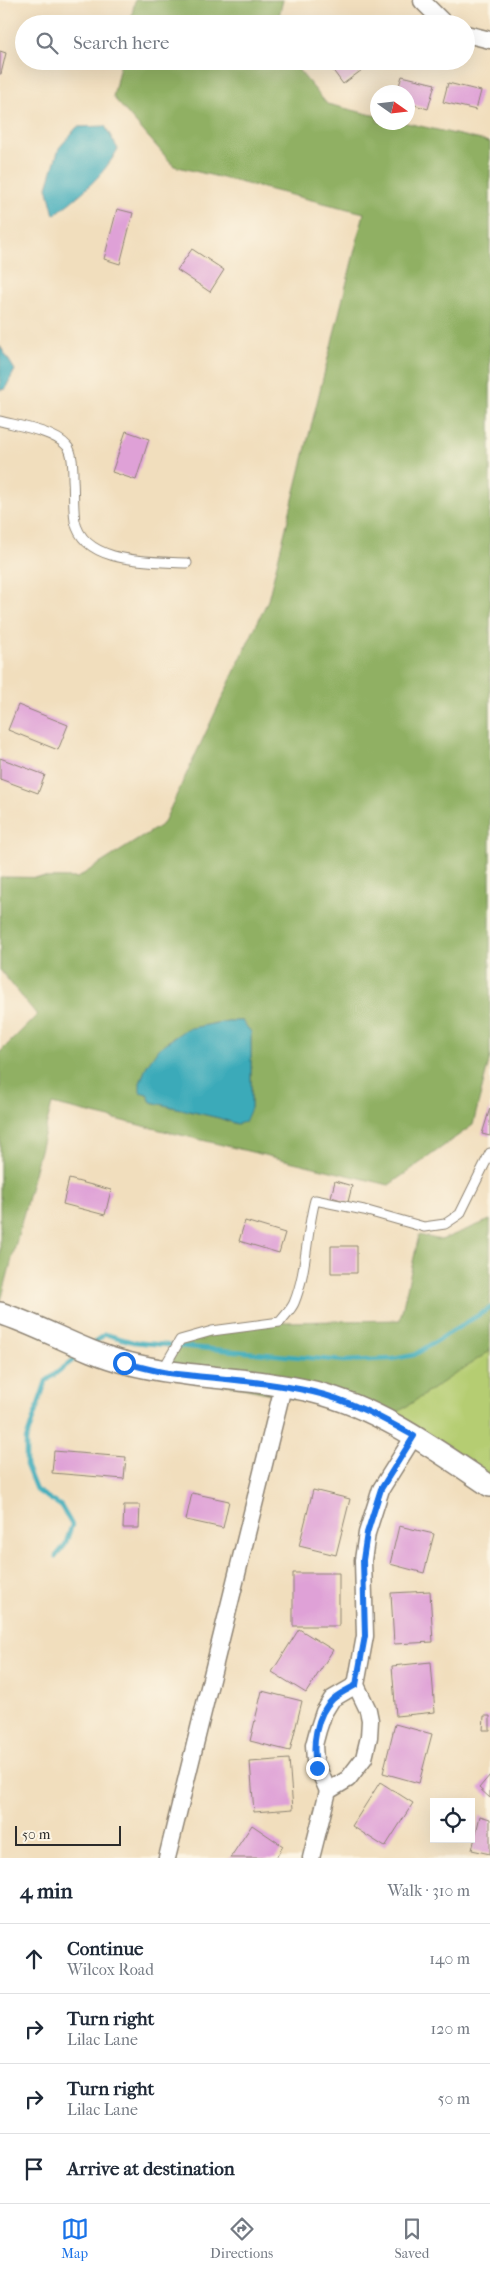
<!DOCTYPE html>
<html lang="en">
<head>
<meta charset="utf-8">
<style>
	body { margin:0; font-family:"IM FELL French Canon",serif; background:#f6f6f7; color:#1f2937 }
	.controls { position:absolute; right:15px; bottom:15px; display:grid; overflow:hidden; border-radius:0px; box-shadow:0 5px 20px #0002 }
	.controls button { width:45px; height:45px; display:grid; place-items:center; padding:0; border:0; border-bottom:1px solid #e0e1e3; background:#fff; color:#1f2937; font:25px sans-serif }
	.compass { position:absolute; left:370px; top:85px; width:45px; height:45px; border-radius:50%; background:#fff; box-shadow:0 5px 20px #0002; rotate:104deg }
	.scale { position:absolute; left:15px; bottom:12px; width:106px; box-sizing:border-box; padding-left:5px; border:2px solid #2b2b2b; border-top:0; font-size:14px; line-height:18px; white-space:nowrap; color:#2b2b2b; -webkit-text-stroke:4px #fcf5e5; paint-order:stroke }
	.stop { position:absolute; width:15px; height:15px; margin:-11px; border:4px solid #1a73e8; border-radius:50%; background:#fff }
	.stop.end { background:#1a73e8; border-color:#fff; box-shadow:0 1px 5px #0008 }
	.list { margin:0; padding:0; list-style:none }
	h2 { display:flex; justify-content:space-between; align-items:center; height:65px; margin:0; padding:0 20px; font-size:21px }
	h2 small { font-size:16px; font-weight:400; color:#747a83 }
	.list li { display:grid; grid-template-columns:32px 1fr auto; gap:15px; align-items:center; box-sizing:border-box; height:70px; padding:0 20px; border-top:1px solid #e0e1e3 }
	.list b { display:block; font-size:19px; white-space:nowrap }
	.list p { margin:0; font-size:16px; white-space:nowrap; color:#747a83 }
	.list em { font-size:16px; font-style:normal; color:#747a83 }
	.icon { flex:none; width:28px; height:28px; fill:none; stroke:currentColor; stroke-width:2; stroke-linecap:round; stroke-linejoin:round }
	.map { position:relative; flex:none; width:490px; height:1858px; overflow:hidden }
	.search { position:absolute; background:#fff; box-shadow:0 5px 20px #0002; left:15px; right:15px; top:15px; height:55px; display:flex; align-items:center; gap:12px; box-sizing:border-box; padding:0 18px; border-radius:28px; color:#747a83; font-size:19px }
	.sheet { height:345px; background:#fff }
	nav { display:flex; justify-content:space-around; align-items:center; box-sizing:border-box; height:70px; border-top:1px solid #e0e1e3; background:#fff; font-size:14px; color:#747a83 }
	nav a { display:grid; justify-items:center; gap:2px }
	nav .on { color:#1a73e8 }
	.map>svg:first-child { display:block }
	.green { fill:#b5cd72; stroke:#707c4e }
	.forest { fill:#90b064; stroke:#5e6e48; fill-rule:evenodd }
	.water { fill:#3baab9; stroke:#336a72 }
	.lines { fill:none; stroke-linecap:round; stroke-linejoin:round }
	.stream { stroke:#3baab9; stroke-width:4.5 }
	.building { fill:#dfa1d7 }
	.service-casing { stroke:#8e8474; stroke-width:11 }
	.minor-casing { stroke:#8e8474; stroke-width:19 }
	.tertiary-casing { stroke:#8e8474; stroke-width:24 }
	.service { stroke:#fff; stroke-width:9 }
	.minor { stroke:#fff; stroke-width:16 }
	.tertiary { stroke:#fff; stroke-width:21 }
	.route { stroke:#1a73e8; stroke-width:6 }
</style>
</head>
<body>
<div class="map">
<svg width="490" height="1858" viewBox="0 0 490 1858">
	<rect width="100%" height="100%" fill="#fcf5e5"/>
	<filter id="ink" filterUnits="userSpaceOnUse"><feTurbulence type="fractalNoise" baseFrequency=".02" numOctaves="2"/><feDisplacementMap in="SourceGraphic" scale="10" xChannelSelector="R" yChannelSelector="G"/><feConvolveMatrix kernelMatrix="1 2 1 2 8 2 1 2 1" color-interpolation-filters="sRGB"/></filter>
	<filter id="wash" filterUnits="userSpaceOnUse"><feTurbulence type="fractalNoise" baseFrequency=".0096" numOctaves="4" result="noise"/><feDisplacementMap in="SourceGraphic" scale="20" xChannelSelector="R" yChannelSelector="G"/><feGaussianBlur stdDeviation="1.12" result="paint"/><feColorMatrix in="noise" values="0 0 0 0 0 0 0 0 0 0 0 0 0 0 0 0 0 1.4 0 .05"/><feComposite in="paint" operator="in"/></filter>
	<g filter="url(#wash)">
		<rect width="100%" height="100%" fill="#f1debd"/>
		<path class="green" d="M488,1351H490V1486L386,1420Z"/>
		<path class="forest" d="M135,0H283L277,24H130Z
			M121,61H291L327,104L377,116L378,122L407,123L490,142V1057L473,1125L389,1185L52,1104L0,1305V1052L37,1015L0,970V877L77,878L163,824L268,600L364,213L174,166L113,97ZM228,1021H242L251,1032V1108L236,1124L219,1118L151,1102L140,1083C158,1037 182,1028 228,1021Z
			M490,1220V1351L386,1420L376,1415L168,1373L180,1340L280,1322L400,1320L419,1235L441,1240Z"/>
		<path class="water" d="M105,126L118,149C103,177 79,196 54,215L47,187L59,148L77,127Z
			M0,346L15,370L5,389L0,390Z
			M228,1021H242L251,1032V1108L245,1122L237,1124L219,1118L151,1102L147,1094L140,1092V1083L147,1065L158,1049L186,1029Z"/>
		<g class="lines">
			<path class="stream" d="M93,1344L105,1334L133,1342L344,1361L393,1359L414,1355L490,1308
				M56,1556L65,1545L72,1525L61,1506L36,1490L26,1465V1440L46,1381L81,1354"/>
		</g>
		<g id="blocks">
			<path class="building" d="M0,51L6,53L1,74H0Z
				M326,61H355L362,70L343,84Z
				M402,76L435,84L428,109L408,103V92H397Z
				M448,83L481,91L476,110L443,102Z
				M117,209L133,213L120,264L104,259Z
				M192,249L224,270L210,292L177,270Z
				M126,431L149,439L136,480L112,472Z
				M18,705L68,725L58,750L8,730Z
				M0,758L45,775L38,793L0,779Z
				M490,1108V1136L482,1134Z
				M69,1179L111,1190L105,1215L63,1204Z
				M335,1181L352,1186L348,1202L331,1197Z
				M245,1221L285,1233L279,1253L239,1241Z
				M331,1246H357V1273H331Z
				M54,1451L126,1457L124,1479L52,1473Z
				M313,1490L350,1499L336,1555L299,1546Z
				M192,1493L229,1501L223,1528L186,1520Z
				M124,1505H140L139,1528H123Z
				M399,1526L434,1534L424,1573L390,1564Z
				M293,1573H339V1626H293Z
				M430,1591L433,1642L394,1644L391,1593Z
				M299,1629L333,1650L306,1693L272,1672Z
				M431,1662L435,1712L396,1716L392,1666Z
				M262,1691L302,1701L290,1751L250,1741Z
				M484,1716H490V1730H483Z
				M395,1724L432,1734L419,1783L383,1773Z
				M289,1759L293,1809L254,1812L250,1762Z
				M490,1775V1798L479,1788Z
				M380,1782L413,1803L385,1847L352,1826Z
				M480,1816L490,1819V1854L472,1850Z
				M252,1825L283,1846L276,1858H230Z"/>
		</g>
	</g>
	<g filter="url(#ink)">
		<use href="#blocks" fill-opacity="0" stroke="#8e8474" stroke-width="1"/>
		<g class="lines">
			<defs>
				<path id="service" d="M0,421C19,426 54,431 67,446C73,452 73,470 73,479C74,492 73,507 75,521C84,565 152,561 187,563
					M162,1371L180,1340L212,1331L280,1322C284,1316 291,1310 294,1303C307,1272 306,1233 315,1200L364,1210L424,1227L445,1224L460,1214L490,1153"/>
				<path id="minor" d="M422,1L445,24
					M466,34L490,40
					M328,1791L348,1779L364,1758L369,1737L370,1720L368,1710L356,1685L365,1636L363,1560L367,1533L381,1489L414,1436
					M167,1858L283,1387
					M311,1858L328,1791L315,1761L314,1745L318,1730L324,1712L332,1699L356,1685"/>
				<path id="tertiary" d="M0,1313C43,1327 83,1352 127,1363C188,1379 253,1377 314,1392C379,1408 435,1449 490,1486"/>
			</defs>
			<use href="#service" class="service-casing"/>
			<use href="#minor" class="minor-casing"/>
			<use href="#tertiary" class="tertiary-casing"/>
			<use href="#service" class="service"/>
			<use href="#minor" class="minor"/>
			<use href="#tertiary" class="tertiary"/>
		</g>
	</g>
	<g class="lines" filter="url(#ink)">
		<path class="route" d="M124,1363C139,1366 154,1371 169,1373C217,1379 266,1381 313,1392C349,1400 382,1418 414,1436L381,1489L367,1533L363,1560L365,1636L356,1685C349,1689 340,1693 333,1699C316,1714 311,1747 317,1768"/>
	</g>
</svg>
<div class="controls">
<button><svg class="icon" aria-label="locate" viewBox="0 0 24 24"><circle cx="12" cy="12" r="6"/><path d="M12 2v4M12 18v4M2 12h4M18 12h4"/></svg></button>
</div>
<svg class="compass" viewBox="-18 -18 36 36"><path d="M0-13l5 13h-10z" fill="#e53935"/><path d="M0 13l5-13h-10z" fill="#747a83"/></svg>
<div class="scale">50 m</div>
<div class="stop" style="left:124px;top:1363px"></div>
<div class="stop end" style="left:317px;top:1768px"></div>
<div class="search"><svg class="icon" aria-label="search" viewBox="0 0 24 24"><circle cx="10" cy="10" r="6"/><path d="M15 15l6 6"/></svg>Search here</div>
</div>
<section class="sheet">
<h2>4 min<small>Walk · 310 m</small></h2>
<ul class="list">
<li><svg class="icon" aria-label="ahead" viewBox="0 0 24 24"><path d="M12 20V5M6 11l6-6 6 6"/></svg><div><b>Continue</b><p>Wilcox Road</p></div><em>140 m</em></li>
<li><svg class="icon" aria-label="right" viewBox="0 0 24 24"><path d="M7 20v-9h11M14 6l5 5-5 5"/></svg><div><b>Turn right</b><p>Lilac Lane</p></div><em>120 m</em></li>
<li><svg class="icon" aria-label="right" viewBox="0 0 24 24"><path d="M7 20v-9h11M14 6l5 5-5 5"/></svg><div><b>Turn right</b><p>Lilac Lane</p></div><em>50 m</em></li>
<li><svg class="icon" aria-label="arrive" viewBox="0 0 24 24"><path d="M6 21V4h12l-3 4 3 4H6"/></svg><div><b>Arrive at destination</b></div></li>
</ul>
</section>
<nav>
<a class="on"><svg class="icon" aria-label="map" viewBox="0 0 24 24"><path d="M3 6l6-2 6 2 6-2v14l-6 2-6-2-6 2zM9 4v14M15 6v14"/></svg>Map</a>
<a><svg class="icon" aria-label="directions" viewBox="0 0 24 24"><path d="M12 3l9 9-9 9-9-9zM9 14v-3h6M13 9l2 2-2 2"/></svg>Directions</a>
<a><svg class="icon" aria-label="saved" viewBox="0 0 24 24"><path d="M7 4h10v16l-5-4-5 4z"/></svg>Saved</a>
</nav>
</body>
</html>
